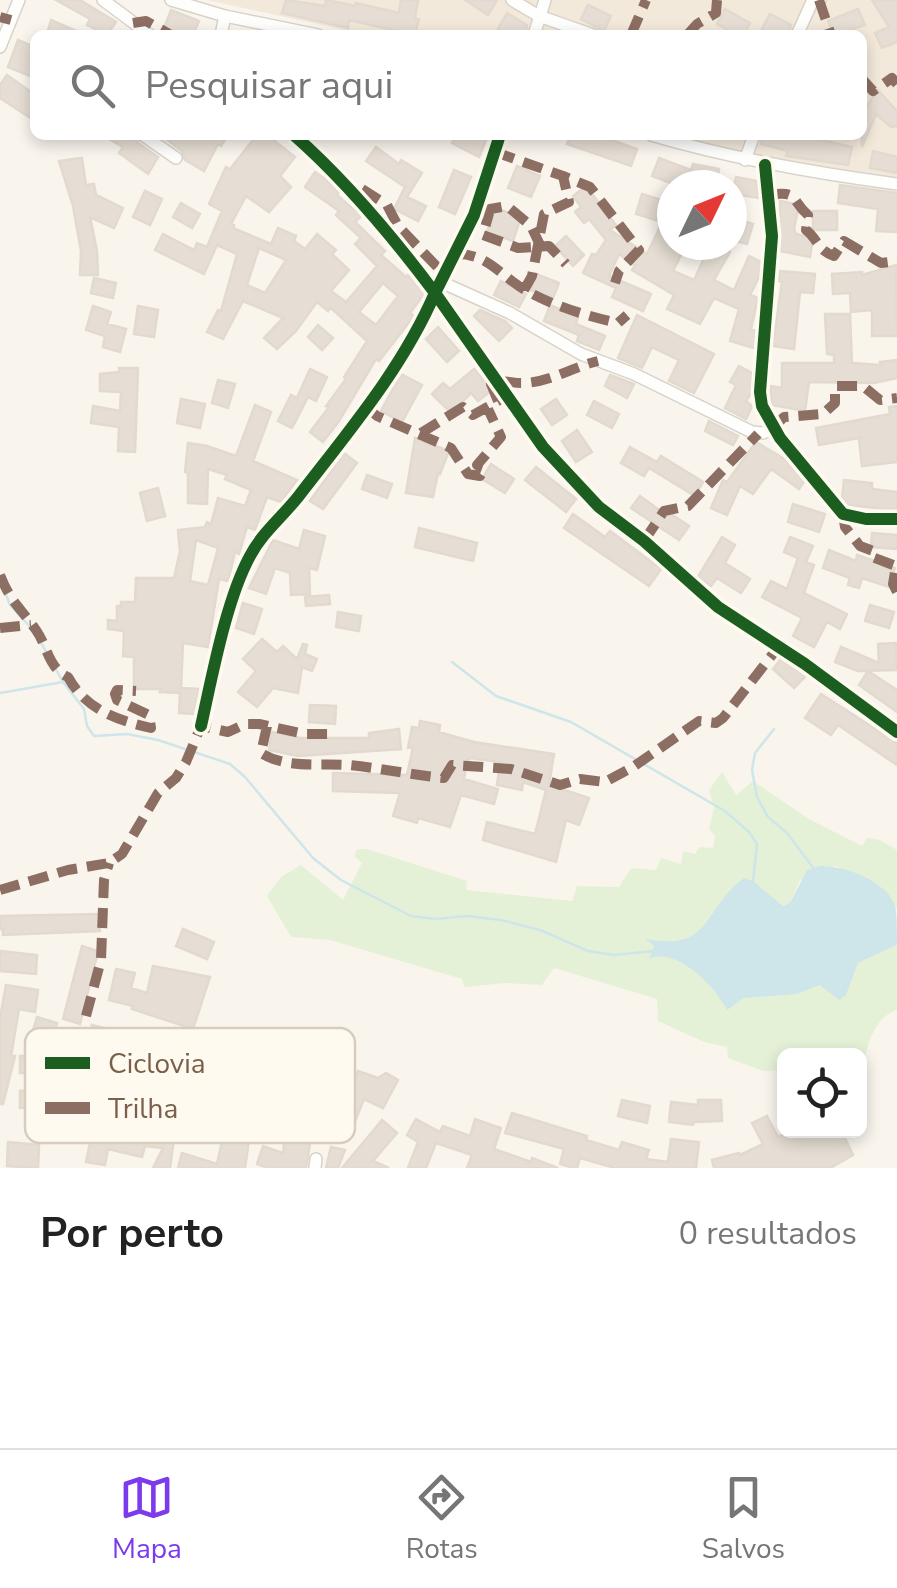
<!DOCTYPE html>
<html lang="pt">
<head>
<meta charset="utf-8">
<style>
	body { margin:0; font-family:"Nunito Sans",sans-serif; background:#f6f6f6; color:#222 }
	.controls { position:absolute; right:30px; bottom:30px; display:grid; overflow:hidden; border-radius:15px; box-shadow:0 5px 15px #0003 }
	.controls button { width:90px; height:90px; display:grid; place-items:center; padding:0; border:0; border-bottom:2px solid #e0e0e0; background:#fff; color:#222; font:50px sans-serif }
	.compass { position:absolute; left:657px; top:170px; width:90px; height:90px; border-radius:50%; background:#fff; box-shadow:0 5px 15px #0003; rotate:47deg }
	.list { margin:0; padding:0; list-style:none }
	h2 { display:flex; justify-content:space-between; align-items:center; height:130px; margin:0; padding:0 40px; font-size:42px }
	h2 small { font-size:32px; font-weight:400; color:#767676 }
	.icon { flex:none; width:55px; height:55px; fill:none; stroke:currentColor; stroke-width:2; stroke-linecap:round; stroke-linejoin:round }
	.map { position:relative; flex:none; width:897px; height:1168px; overflow:hidden }
	.search { position:absolute; background:#fff; box-shadow:0 5px 15px #0003; left:30px; right:30px; top:30px; height:110px; display:flex; align-items:center; gap:25px; box-sizing:border-box; padding:0 35px; border-radius:15px; color:#767676; font-size:38px }
	.sheet { height:280px; background:#fff }
	nav { display:flex; justify-content:space-around; align-items:center; box-sizing:border-box; height:140px; border-top:2px solid #e0e0e0; background:#fff; font-size:28px; color:#767676 }
	nav a { display:grid; justify-items:center; gap:5px }
	nav .on { color:#7c3aed }
	.map>svg:first-child { display:block }
	.residential { fill:#f2e9da }
	.green { fill:#e4f1d7 }
	.water { fill:#cee5ea }
	.lines { fill:none; stroke-linecap:round; stroke-linejoin:round }
	.stream { stroke:#cee5ea; stroke-width:2.5 }
	.building { fill:#e6ded4; stroke:#e2d9cf; stroke-width:2.5; fill-rule:evenodd }
	.minor-casing { stroke:#d8d2cb; stroke-width:14 }
	.minor { stroke:#fefefc; stroke-width:11 }
	.quiet { stroke:#8d6e63; stroke-width:10; stroke-dasharray:20 10; stroke-linecap:butt }
	.cycleway-casing { stroke:#fffaf0; stroke-width:19 }
	.cycleway { stroke:#1b5e20; stroke-width:12 }
	.key { fill:#fffaf0; stroke:#d7ccbe; stroke-width:2.5 }
	.key-label { font-size:28px; fill:#7a5f4a }
</style>
</head>
<body>
<div class="map">
<svg width="897" height="1168" viewBox="0 0 897 1168">
	<rect width="100%" height="100%" fill="#f9f5ed"/>
	<path class="residential" d="M207,0H897V178L737,155L677,135H862V35H367Z"/>
	<path class="green" d="M722,772L736,795L753,781L809,819L862,846L867,838L880,840L897,850V908L880,886L835,866L800,880L790,903L782,906L753,881C700,894 724,951 647,941L654,946L651,958C676,946 717,988 728,1009L744,998L797,994L820,985L846,995L858,963L897,945V1010C869,1020 867,1053 860,1078V1056H784V1070L763,1071L728,1058L727,1047L704,1042L658,1021L657,999L554,968L542,985L505,983L464,987L462,979L330,940L291,937L267,896L281,877L301,865L343,900L362,863L354,856L357,849H367L467,881L466,890L572,901L577,886L619,887L631,868L656,870L661,858L681,864L683,851L695,854L699,847L713,848L715,836L709,829L714,808L709,790Z"/>
	<path class="water" d="M820,866C845,866 885,880 895,905C897,916 897,933 897,945L858,963L846,995L839,1000L820,985L797,994L744,998L727,1010C716,987 676,946 649,959L654,946L645,939C713,952 701,910 744,878L753,881L783,906L790,903L807,870Z"/>
	<g class="lines">
		<path class="stream" d="M0,579L10,605L35,632L63,682
			M452,662L496,696L571,722L725,811L749,832L757,844L753,882
			M0,693L63,682L84,709L87,726L94,736L127,734L158,740L230,764L245,777L313,858L341,880L411,916L435,919L467,916L501,920L540,930L588,951L614,955L654,951
			M774,729L755,753L752,770L757,797L768,817L787,833L814,869"/>
	</g>
	<path class="building" d="M56,0H80L116,22L107,35L87,25L90,19Z
		M286,0L325,6L326,0L356,6V3L399,13L401,0H418L415,18L419,19L415,35L349,20L348,28L282,13Z
		M465,0H497L488,15Z
		M872,0H897V42L882,48L875,33L889,27Z
		M588,5L611,16L604,31L581,19Z
		M725,9L750,23L744,35H737L717,24Z
		M858,9L865,25L834,35L828,21Z
		M171,10L199,21L193,35H181L164,28Z
		M507,13L527,25L525,35H508L498,29Z
		M770,14L791,25L788,35H774L762,29Z
		M51,20L85,35H47Z
		M18,40L35,47V78L8,67Z
		M7,75L35,95V121L0,98V85Z
		M878,90L897,111V126L891,127L876,114L862,147V113Z
		M102,135H134L138,143L158,157L148,174L119,153L123,147Z
		M161,135H228L221,146L218,144L204,171L185,160L182,151Z
		M247,135H267L295,157L280,176L291,187L269,212L246,196L231,224L234,225L233,228L271,244L278,228L296,236L294,241L305,249L317,234L336,250L332,254L349,270L331,291L346,302L377,266L355,244L361,238L336,215L339,211L305,187L315,172L328,181L339,192L337,195L361,216L355,222L385,251L381,255L406,277L408,275L424,294L410,313L414,316L379,361L376,359L339,421L323,442L310,432L329,407L326,406L346,379L344,377L367,341L330,307L328,311L317,302L296,331L277,349L264,338L283,318L243,301L223,339L207,332L218,310L221,311L237,254L217,245L204,274L155,250L163,234L194,250L197,243L207,247L222,211L209,204L226,167L230,169L253,140ZM259,248L286,260L265,293L247,285ZM383,283L398,296L376,325L359,312Z
		M462,135H474L486,140L479,157L452,143L456,136L461,138Z
		M571,135H597L637,149L631,166L567,144Z
		M763,135H818L817,139L852,147L848,165L786,156L788,151L761,144Z
		M376,147L399,164L401,160L422,173L407,197L426,206L418,221L394,209L405,187L366,161Z
		M873,151L897,157V173L870,168Z
		M82,158L86,185L94,184L96,195L123,208L114,228L90,217L97,251L98,275H80L81,251L73,206L59,161Z
		M659,158L691,170L693,164L719,169L716,185L681,181L676,185L652,176Z
		M517,166L540,176L531,197L508,188Z
		M454,170L471,177L455,214L439,207Z
		M736,177L757,181L759,198L733,194Z
		M840,185L897,193V232L876,231L878,209L838,203Z
		M586,186L616,225L610,230L647,254L659,229L672,235V245H686L673,271L694,280L710,245H719L730,252L714,280L734,290L749,256L761,262L760,275L750,295L758,298L751,329L755,330L754,348L730,341L739,309L714,298L700,324L667,309L674,295L632,270L635,265L619,254L609,276L651,294L643,311L612,297L616,288L583,273L592,254L596,255L606,240L589,219L584,223L575,212L581,207L573,196Z
		M145,191L162,199L150,225L133,217Z
		M642,194L668,202L662,222L636,214Z
		M780,201L799,205L794,229L796,234L813,238L810,257L780,251Z
		M181,203L200,214L192,228L173,217Z
		M495,208L521,217L513,241L487,232Z
		M813,211H837V230H813Z
		M732,217L753,224L747,244L732,240Z
		M566,236L584,255L573,266L555,246Z
		M896,265L897,336H872V310L851,312L850,293L833,294L832,274L862,272V275Z
		M780,271L815,274L813,293L800,292L794,349L773,346L782,282L779,281Z
		M536,274L559,283L553,298L530,290Z
		M94,278L116,283L113,298L91,293Z
		M501,281L526,294L519,307L494,295Z
		M550,305L578,317L576,324L605,336L599,350L577,341L579,335L544,321Z
		M93,306L111,312L107,324L126,329L120,352L103,347L105,336L86,330Z
		M138,306L158,310L154,337L134,334Z
		M480,310L505,321L512,328L499,341L474,316Z
		M825,314H850L852,363L881,365L880,362L897,360V378L874,383L809,382L805,411L772,405L770,386L782,388V363H834V355L827,354Z
		M637,315L714,354L694,393L669,381L679,360L652,347L642,368L618,358Z
		M318,325L333,338L322,350L308,337Z
		M438,327L459,351L447,362L426,339Z
		M739,366L752,373L751,393L746,401L752,406L746,419L725,408L736,385L730,382Z
		M119,368H138L135,452L118,451L119,427L91,423L93,406L120,411L121,392L100,391V374L119,372Z
		M310,369L327,377L316,401L308,397L292,428L278,421L291,395L297,398Z
		M474,369L492,390L478,401L471,393L451,413L432,394L443,383L450,389Z
		M401,374L422,385L402,422L381,411Z
		M610,375L634,384L627,398L605,386Z
		M218,380L235,384L228,408L212,403Z
		M181,399L205,404L200,428L177,423Z
		M556,399L567,415L552,425L541,409Z
		M594,401L619,414L612,428L587,415Z
		M255,405L271,412L253,461L297,480L281,502L267,497L255,530L247,527L239,554L235,552L228,581L219,579L208,647L183,643L181,688L199,689L194,714L179,713L180,693L160,692L161,689H134V657L123,656L124,631L108,629V620L117,621V606H121V602H135L136,578H174L180,551L178,530L205,527L207,522L211,524L218,498L245,506L251,490L225,479L227,475L208,469L207,504L188,503V473L185,472L188,443L207,446L236,456ZM196,540L218,548L208,585L190,581Z
		M897,406V462L862,466L859,438L819,445L816,428L890,414L889,407Z
		M709,421L738,436L733,445L705,431Z
		M577,430L592,452L576,462L562,441Z
		M415,438L449,451L440,474L438,473L433,497L406,493Z
		M756,442L786,460L804,482L799,489L771,469L753,494L740,486L727,515L711,508L723,480L727,482Z
		M630,447L657,462L661,456L703,482L695,496L649,468L644,476L621,463Z
		M344,453L357,463L323,509L310,501Z
		M491,464L514,479L505,493L482,479Z
		M536,467L576,499L566,512L525,480Z
		M367,475L392,484L387,498L362,489Z
		M844,480L872,483V489L897,492V510L848,505L842,499Z
		M158,488L165,516L147,521L140,493Z
		M640,496L666,515L668,512L689,526L679,540L631,508Z
		M793,504L825,514L819,532L788,522Z
		M573,514L605,537L610,531L661,569L649,586L564,528Z
		M419,528L477,543L473,561L415,547Z
		M304,530L325,536L317,570L309,568L310,594L291,595L290,573L275,568L266,594L249,588L273,540L299,549Z
		M872,533L897,535V549L871,547Z
		M722,537L735,545L725,563L750,579L741,593L717,578L711,586L698,577Z
		M790,537L813,546L806,562L814,565L804,593L847,614L840,629L827,622L814,647L793,636L802,618L762,597L771,581L787,589L798,558L784,552Z
		M829,550L856,561L857,555L895,568L889,587L862,578L859,588L848,585L850,578L823,568Z
		M329,595L330,604L306,606L305,597Z
		M243,603L262,609L254,634L236,628Z
		M870,605L894,612L889,628L865,621Z
		M338,612L361,616L359,631L336,627Z
		M262,639L277,652L283,646L297,659L303,644L307,645L305,654L317,659L312,671L302,667L298,693L273,688L257,707L238,692L256,671L243,659Z
		M896,643L897,670L858,671L835,662L841,647L879,663L878,644Z
		M781,659L806,676L794,688L773,669Z
		M868,671L897,690V712L859,685Z
		M821,694L897,743V765L838,725L831,735L805,718Z
		M310,705L336,706L335,724L309,722Z
		M420,721L440,725L439,732L474,742L554,754L549,785L589,798L579,825L566,820L556,862L483,840L487,822L535,834L546,790L523,782L522,790L497,785L500,762L470,758L467,762L464,779L498,789L494,804L461,795L450,827L418,818L417,823L393,816L400,793L333,791V773L407,775L413,747L408,748L412,727L419,728Z
		M399,729L401,749L298,756L269,750L272,732L300,738H369V733Z
		M99,914L100,931L3,935V929H0V916Z
		M183,929L214,942L207,959L176,946Z
		M82,946L98,951L80,1024L63,1019Z
		M0,951L37,955L36,974L0,971Z
		M153,966L210,977L193,1029L132,1009L133,1006L109,1000L116,969L135,973L131,988L147,993Z
		M6,985L38,990L35,1012L19,1009L11,1056H15L3,1104H0V1018Z
		M37,1017L57,1023L52,1040L32,1034Z
		M92,1025L189,1050L187,1065L158,1060L157,1064L130,1056L126,1070L107,1065L111,1050L87,1043Z
		M20,1056H45V1064L81,1063L109,1068L103,1098L126,1100L128,1088L180,1096L178,1115L124,1108L123,1130L149,1137L150,1128L175,1131L170,1168H153L163,1148L145,1146L142,1157L108,1149L105,1165L86,1162L90,1143L72,1140L76,1106L40,1104V1107L20,1108V1091L45,1090V1073H20Z
		M358,1071L378,1078L386,1073L398,1080L383,1108L364,1099L352,1129L336,1123Z
		M622,1100L650,1106L647,1123L618,1116Z
		M698,1100H721L722,1121L694,1122L693,1125L669,1122L671,1102L698,1105Z
		M512,1113L587,1136L586,1140L619,1150L622,1142L649,1150L646,1159L668,1162L671,1139L699,1142L696,1168H615L580,1158L577,1168H574L560,1164L564,1149L505,1133Z
		M767,1116L778,1137L793,1130H841L853,1155L830,1168H714L712,1160L739,1153L740,1155L763,1144L752,1123Z
		M416,1119L440,1132L443,1126L470,1136L475,1119L501,1128L494,1149L531,1162L532,1158L558,1168H467L472,1155L436,1143L426,1168H408L418,1142L407,1135Z
		M382,1120L397,1133L373,1161L389,1168H342Z
		M286,1127L312,1130L306,1168H268L257,1164L263,1146L283,1153Z
		M223,1137L249,1140L245,1168H178L182,1153L217,1164Z
		M8,1142L39,1145L38,1168L7,1166Z
		M331,1147L345,1150L338,1168H326Z"/>
	<g class="lines">
		<defs>
			<path id="minor" d="M103,0L150,35
				M171,0L225,16L318,35
				M512,0L539,16L593,35
				M221,35L225,16
				M534,35L545,0
				M797,35L812,2L820,0
				M0,47L19,0
				M143,135L176,158
				M500,135L474,215L435,293L543,447L599,507L644,541L718,607L805,664L897,732
				M651,135C733,159 813,173 897,184
				M745,160L754,135
				M765,165L772,236L760,392L762,406L780,438L843,514L866,519H897
				M441,282L510,313L581,354L634,374L752,432L763,433L773,428
				M201,726C212,677 226,600 250,556C262,533 282,517 298,497C348,432 402,369 435,293C393,237 346,181 294,135
				M315,1168L316,1159"/>
		</defs>
		<use href="#minor" class="minor-casing"/>
		<use href="#minor" class="minor"/>
		<path class="quiet" d="M819,0L831,35
			M0,17L11,20
			M133,23L146,21L171,35
			M631,35L646,0
			M687,35L697,24L716,13L717,0
			M862,79L873,91L892,78L897,84
			M495,152L563,176
			M362,189L387,205L398,226L444,274
			M769,195C800,190 790,200 808,215L806,230C818,239 817,250 834,256L844,241L881,263L897,261
			M477,216L488,217L483,235L518,248L549,246L566,264
			M488,217L490,209L507,206L531,226L540,245
			M455,254C490,253 501,278 529,292C556,307 588,316 618,323L627,315
			M524,290L532,276L544,214L569,202L563,176L590,187L639,250L619,271L615,283
			M366,407L377,416L451,448L468,474L480,476L485,468L477,465L501,437L488,409
			M773,428L784,417L823,414L835,403V386H863L880,400L897,398
			M421,433L463,407L473,415L498,401L491,384C504,378 511,384 524,383C550,382 573,367 598,361
			M843,514L845,527L860,546L873,551L872,557L896,566L893,584L897,592
			M644,541L664,511L688,506L758,434
			M0,575C11,603 20,607 36,630C48,647 48,668 68,677C86,710 117,720 151,728L149,715L117,700L115,694L117,690L136,691
			M0,628L31,625
			M267,726L261,753C286,769 319,763 348,765C380,768 412,775 444,778L452,765L511,769L560,785L580,779L605,782L633,767L699,721L716,723L723,718L779,646
			M0,890L68,870L109,863L122,854L158,793L176,778L186,762L201,726L228,732L245,724H259L305,734H334
			M86,1016L101,960L104,880L109,863"/>
		<defs>
			<path id="cycleway" d="M500,135L474,215L435,293L543,447L599,507L644,541L718,607L805,664L897,732
				M765,165L772,236L760,392L762,406L780,438L843,514L866,519H897
				M201,726C212,677 226,600 250,556C262,533 282,517 298,497C348,432 402,369 435,293C393,237 346,181 294,135"/>
		</defs>
		<use href="#cycleway" class="cycleway-casing"/>
		<use href="#cycleway" class="cycleway"/>
	</g>
	<rect x="25" y="1028" width="330" height="115" rx="15" class="key"/>
	<rect x="45" y="1057" width="45" height="12" fill="#1b5e20"/>
	<rect x="45" y="1102" width="45" height="12" fill="#8d6e63"/>
	<g class="key-label">
		<text x="108" y="1073">Ciclovia</text>
		<text x="108" y="1118">Trilha</text>
	</g>
</svg>
<div class="controls">
<button><svg class="icon" aria-label="locate" viewBox="0 0 24 24"><circle cx="12" cy="12" r="6"/><path d="M12 2v4M12 18v4M2 12h4M18 12h4"/></svg></button>
</div>
<svg class="compass" viewBox="-18 -18 36 36"><path d="M0-13l5 13h-10z" fill="#e53935"/><path d="M0 13l5-13h-10z" fill="#767676"/></svg>
<div class="search"><svg class="icon" aria-label="search" viewBox="0 0 24 24"><circle cx="10" cy="10" r="6"/><path d="M15 15l6 6"/></svg>Pesquisar aqui</div>
</div>
<section class="sheet">
<h2>Por perto<small>0 resultados</small></h2>
<ul class="list">
</ul>
</section>
<nav>
<a class="on"><svg class="icon" aria-label="map" viewBox="0 0 24 24"><path d="M3 6l6-2 6 2 6-2v14l-6 2-6-2-6 2zM9 4v14M15 6v14"/></svg>Mapa</a>
<a><svg class="icon" aria-label="directions" viewBox="0 0 24 24"><path d="M12 3l9 9-9 9-9-9zM9 14v-3h6M13 9l2 2-2 2"/></svg>Rotas</a>
<a><svg class="icon" aria-label="saved" viewBox="0 0 24 24"><path d="M7 4h10v16l-5-4-5 4z"/></svg>Salvos</a>
</nav>
</body>
</html>
